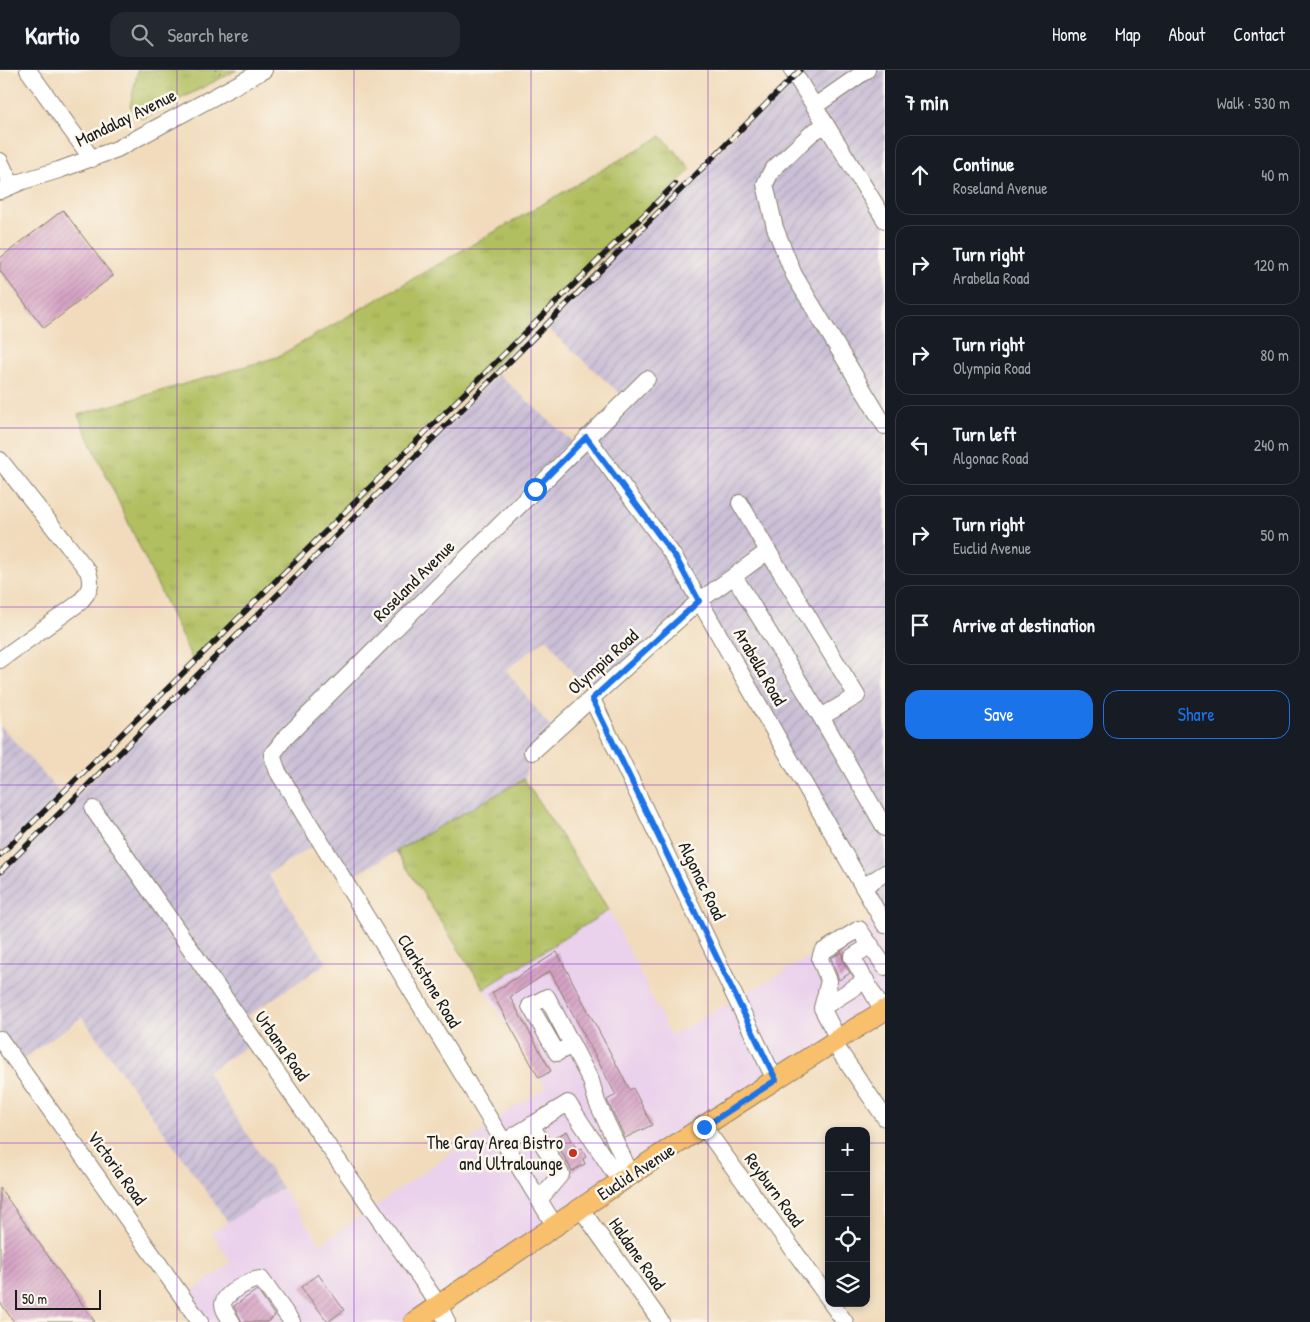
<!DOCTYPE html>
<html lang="en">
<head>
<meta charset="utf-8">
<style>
	body { margin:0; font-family:"Patrick Hand",sans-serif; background:#242831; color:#f1f3f6 }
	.controls { position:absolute; right:15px; bottom:15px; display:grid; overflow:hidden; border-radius:10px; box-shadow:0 2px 8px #0003 }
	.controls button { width:45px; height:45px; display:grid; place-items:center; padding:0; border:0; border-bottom:1px solid #363941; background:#171b24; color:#f1f3f6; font:25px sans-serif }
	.scale { position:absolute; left:15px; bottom:12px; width:86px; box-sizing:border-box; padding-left:5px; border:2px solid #1c1c1c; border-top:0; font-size:14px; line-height:18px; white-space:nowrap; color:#1c1c1c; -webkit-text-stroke:4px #fbf7ec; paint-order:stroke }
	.stop { position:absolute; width:15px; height:15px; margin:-11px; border:4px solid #1a73e8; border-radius:50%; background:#fff }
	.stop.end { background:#1a73e8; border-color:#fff; box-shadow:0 1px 5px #0008 }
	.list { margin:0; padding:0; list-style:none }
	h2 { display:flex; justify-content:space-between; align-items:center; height:65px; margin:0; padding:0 20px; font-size:21px }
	h2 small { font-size:16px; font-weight:400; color:#9ea1a6 }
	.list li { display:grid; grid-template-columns:32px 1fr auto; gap:15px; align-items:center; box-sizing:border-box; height:80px; margin:0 10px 10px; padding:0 10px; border:1px solid #363941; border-radius:15px }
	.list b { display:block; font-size:19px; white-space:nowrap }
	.list p { margin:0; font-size:16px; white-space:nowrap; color:#9ea1a6 }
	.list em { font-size:16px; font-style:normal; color:#9ea1a6 }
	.actions { display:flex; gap:10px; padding:15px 20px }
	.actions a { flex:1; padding:11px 0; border:1px solid #1a73e8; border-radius:15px; text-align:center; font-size:18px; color:#1a73e8 }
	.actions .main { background:#1a73e8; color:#fff }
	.icon { flex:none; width:28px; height:28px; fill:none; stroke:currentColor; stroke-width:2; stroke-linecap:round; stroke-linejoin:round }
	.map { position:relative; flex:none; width:885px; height:1252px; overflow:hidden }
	header { display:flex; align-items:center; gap:30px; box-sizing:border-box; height:70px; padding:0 25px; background:#171b24; border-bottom:1px solid #363941 }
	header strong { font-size:24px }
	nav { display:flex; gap:28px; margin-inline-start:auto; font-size:18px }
	.search { width:350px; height:45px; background:#242831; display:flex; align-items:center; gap:12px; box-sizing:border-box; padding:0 18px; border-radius:15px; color:#9ea1a6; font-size:19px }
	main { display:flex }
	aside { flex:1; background:#171b24 }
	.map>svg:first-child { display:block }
	.built { fill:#ead1ec }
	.industrial { fill:url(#industrial-furrows) }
	.grass { fill:url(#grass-tufts); stroke:#666e3e }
	.building { fill:url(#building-hatch) }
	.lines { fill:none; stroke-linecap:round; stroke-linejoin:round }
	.minor-casing { stroke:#867c6c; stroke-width:18 }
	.major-casing { stroke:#867c6c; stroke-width:22 }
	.path { stroke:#867c6c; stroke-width:2; stroke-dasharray:1 4; stroke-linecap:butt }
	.minor { stroke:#fff; stroke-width:16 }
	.major { stroke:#f8bf6c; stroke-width:20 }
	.rail-casing { stroke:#1c1c1c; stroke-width:5.5 }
	.rail { stroke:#fbf7ec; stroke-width:4; stroke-dasharray:11; stroke-linecap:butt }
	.route { stroke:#1a73e8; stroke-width:6 }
	.grid { fill:none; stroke:#7b2cbf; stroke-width:1; stroke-opacity:0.55 }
	.poi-dot { fill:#c8321e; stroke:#fbf7ec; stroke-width:2 }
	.labels { text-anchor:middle; stroke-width:5; stroke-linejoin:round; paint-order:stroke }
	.street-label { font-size:18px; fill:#1c1c1c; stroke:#fbf7ec }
	.poi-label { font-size:18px; fill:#1c1c1c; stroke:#fbf7ec; text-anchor:end }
</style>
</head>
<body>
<header>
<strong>Kartio</strong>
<div class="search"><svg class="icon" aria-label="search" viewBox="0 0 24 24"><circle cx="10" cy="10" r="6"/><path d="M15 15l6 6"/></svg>Search here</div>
<nav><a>Home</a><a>Map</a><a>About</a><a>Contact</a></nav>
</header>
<main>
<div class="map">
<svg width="885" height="1252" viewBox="0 0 885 1252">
	<defs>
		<pattern id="industrial-furrows" width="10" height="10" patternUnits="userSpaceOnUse" patternTransform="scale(1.25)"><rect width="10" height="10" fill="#cabfd6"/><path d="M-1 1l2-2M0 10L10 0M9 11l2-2" fill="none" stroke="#ada4b7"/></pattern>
		<pattern id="grass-tufts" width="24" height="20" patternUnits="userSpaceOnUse" patternTransform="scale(1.25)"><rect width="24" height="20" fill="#b1bf61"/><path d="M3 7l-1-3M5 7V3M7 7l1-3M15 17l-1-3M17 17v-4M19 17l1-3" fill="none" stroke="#98a454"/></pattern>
		<pattern id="building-hatch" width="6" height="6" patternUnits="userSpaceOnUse" patternTransform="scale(1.25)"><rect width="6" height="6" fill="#d5a3c4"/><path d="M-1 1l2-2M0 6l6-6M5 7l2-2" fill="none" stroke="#b68ca8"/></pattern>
	</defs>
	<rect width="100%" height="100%" fill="#fbf7ec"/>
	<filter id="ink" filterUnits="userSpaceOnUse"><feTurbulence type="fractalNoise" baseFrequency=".02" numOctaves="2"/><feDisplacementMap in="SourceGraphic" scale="10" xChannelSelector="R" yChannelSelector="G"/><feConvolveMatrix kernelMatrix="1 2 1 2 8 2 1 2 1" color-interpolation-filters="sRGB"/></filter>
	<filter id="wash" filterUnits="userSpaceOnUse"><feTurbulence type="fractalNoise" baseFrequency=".0096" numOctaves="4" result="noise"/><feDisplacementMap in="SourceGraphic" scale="20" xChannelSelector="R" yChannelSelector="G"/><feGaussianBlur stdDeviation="1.12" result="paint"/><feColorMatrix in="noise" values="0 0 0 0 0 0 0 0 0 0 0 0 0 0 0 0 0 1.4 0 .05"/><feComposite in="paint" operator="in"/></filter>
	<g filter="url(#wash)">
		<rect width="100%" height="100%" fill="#f1dbbc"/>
		<path class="built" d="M609,840L671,966L880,847L885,855V940L414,1252H200L183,1228L231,1193L212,1162L282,1118L321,1174L501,1048L500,1046L546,1018L484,919Z"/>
		<path class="industrial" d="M800,0H885V855L699,531L592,629L547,568L506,600L554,662L532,682L524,709L344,811L320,771L268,804L327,893L241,950L255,971L207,1002L282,1118L228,1152L82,947L17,993L0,969V802L80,723L498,304L577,376L626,329L545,256Z
			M0,655L61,724L0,785Z"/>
		<path class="grass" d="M138,0H237L141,49L130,36Z
			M661,66L691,99L194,593L78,345L277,287Z
			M524,709L609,840L484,919L396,781Z"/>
		<g id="blocks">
			<path class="building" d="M63,140L113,206L44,258L0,201V188Z
				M557,882L630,1020L633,1018L652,1055L625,1068L607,1030L616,1025L550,901L510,927L551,1001L539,1008L492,923Z
				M842,882L843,892L850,903L839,910L831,888Z
				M567,1061L577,1080L581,1078L586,1087L583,1089L585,1094L572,1101L554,1068Z
				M0,1118L95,1252H14L0,1232Z
				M318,1204L344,1240L328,1252L301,1217Z
				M257,1220L275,1246L267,1252H242L234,1236Z"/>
		</g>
	</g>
	<g filter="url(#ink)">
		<use href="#blocks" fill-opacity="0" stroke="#867c6c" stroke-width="1"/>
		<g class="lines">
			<defs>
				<path id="minor" d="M28,0L92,89
					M792,0L885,150
					M815,36L867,0
					M826,55L813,62L772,100L765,114L775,158L794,205L885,356
					M0,91L12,116
					M0,121L23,111L59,100L117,79L264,0
					M587,367L675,488L885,855
					M0,390L88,501C93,516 89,522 79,533L0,590
					M768,481L857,626L821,647
					M734,506L768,481L740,433
					M592,629L775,1010
					M532,682L699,531L734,506L821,647L885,758
					M93,739L439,1235L447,1252
					M863,817L885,803
					M871,875L852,887L883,941
					M822,938L866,910
					M0,969L200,1252
					M838,969L822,938L829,911L820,889L822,882L859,859L885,897
					M833,972L885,1048
					M572,975L557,983L530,936L547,927L591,1011L597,1032L631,1105
					M531,1055L561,1104L539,1130
					M704,1057L829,1229
					M504,1072L568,1033L621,1113
					M581,1139L661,1252
					M555,1156L278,702L272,685L284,669L647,309
					M831,1233L845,1252
					M232,1252C229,1247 223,1241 223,1234C224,1223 252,1209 261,1209L292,1252"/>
				<path id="major" d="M414,1252C569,1146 725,1039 885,940"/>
			</defs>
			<use href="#minor" class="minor-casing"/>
			<use href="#major" class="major-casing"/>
			<path class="path" d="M215,0L224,5"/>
			<use href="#minor" class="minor"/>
			<use href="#major" class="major"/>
			<defs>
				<path id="rail" d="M0,785L675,114
					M0,802L80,723L800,0"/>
			</defs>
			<use href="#rail" class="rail-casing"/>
			<use href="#rail" class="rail"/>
		</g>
	</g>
	<g class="lines" filter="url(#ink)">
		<path class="route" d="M535,419L586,367L676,488L699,531L592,629L776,1010L704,1057"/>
	</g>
	<path class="grid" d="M177,0V1252M354,0V1252M531,0V1252M708,0V1252M0,179H885M0,358H885M0,537H885M0,715H885M0,894H885M0,1073H829M866,1073H885"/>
	<circle class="poi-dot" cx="573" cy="1083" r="5"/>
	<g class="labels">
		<g class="street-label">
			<text transform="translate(126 48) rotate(-26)" y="6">Mandalay Avenue</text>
			<text transform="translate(414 511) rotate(-45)" y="6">Roseland Avenue</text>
			<text transform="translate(603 592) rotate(-42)" y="6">Olympia Road</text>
			<text transform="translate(760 597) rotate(60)" y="6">Arabella Road</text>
			<text transform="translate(702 811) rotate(64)" y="6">Algonac Road</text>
			<text transform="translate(429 911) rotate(59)" y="6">Clarkstone Road</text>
			<text transform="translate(282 976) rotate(55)" y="6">Urbana Road</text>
			<text transform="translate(117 1098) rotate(54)" y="6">Victoria Road</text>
			<text transform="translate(636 1102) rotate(-33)" y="6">Euclid Avenue</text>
			<text transform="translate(774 1120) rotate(54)" y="6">Reyburn Road</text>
			<text transform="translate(637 1184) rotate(55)" y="6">Haldane Road</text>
		</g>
		<g class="poi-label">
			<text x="563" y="1079">The Gray Area Bistro<tspan x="563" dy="21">and Ultralounge</tspan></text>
		</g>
	</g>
</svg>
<div class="controls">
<button>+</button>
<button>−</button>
<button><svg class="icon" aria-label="locate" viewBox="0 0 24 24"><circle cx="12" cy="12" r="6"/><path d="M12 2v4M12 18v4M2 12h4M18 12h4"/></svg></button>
<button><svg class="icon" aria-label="layers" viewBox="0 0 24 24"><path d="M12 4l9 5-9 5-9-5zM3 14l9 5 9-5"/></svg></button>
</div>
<div class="scale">50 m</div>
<div class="stop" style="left:535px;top:419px"></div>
<div class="stop end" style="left:704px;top:1057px"></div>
</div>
<aside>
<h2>7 min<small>Walk · 530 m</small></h2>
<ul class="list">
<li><svg class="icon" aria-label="ahead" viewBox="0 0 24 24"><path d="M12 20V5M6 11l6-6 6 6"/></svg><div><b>Continue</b><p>Roseland Avenue</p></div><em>40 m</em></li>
<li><svg class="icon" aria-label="right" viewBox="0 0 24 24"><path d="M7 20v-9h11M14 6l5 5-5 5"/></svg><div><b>Turn right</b><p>Arabella Road</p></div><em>120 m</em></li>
<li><svg class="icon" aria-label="right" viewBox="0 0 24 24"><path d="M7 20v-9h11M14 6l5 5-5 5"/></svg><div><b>Turn right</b><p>Olympia Road</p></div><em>80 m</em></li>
<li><svg class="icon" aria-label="left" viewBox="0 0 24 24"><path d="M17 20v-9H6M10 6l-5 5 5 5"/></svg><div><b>Turn left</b><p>Algonac Road</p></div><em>240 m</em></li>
<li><svg class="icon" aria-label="right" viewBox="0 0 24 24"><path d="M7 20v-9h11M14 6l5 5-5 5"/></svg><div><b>Turn right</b><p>Euclid Avenue</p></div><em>50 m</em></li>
<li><svg class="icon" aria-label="arrive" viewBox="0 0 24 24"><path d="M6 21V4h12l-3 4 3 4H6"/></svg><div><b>Arrive at destination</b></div></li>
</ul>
<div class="actions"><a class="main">Save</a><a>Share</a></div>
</aside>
</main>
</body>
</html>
